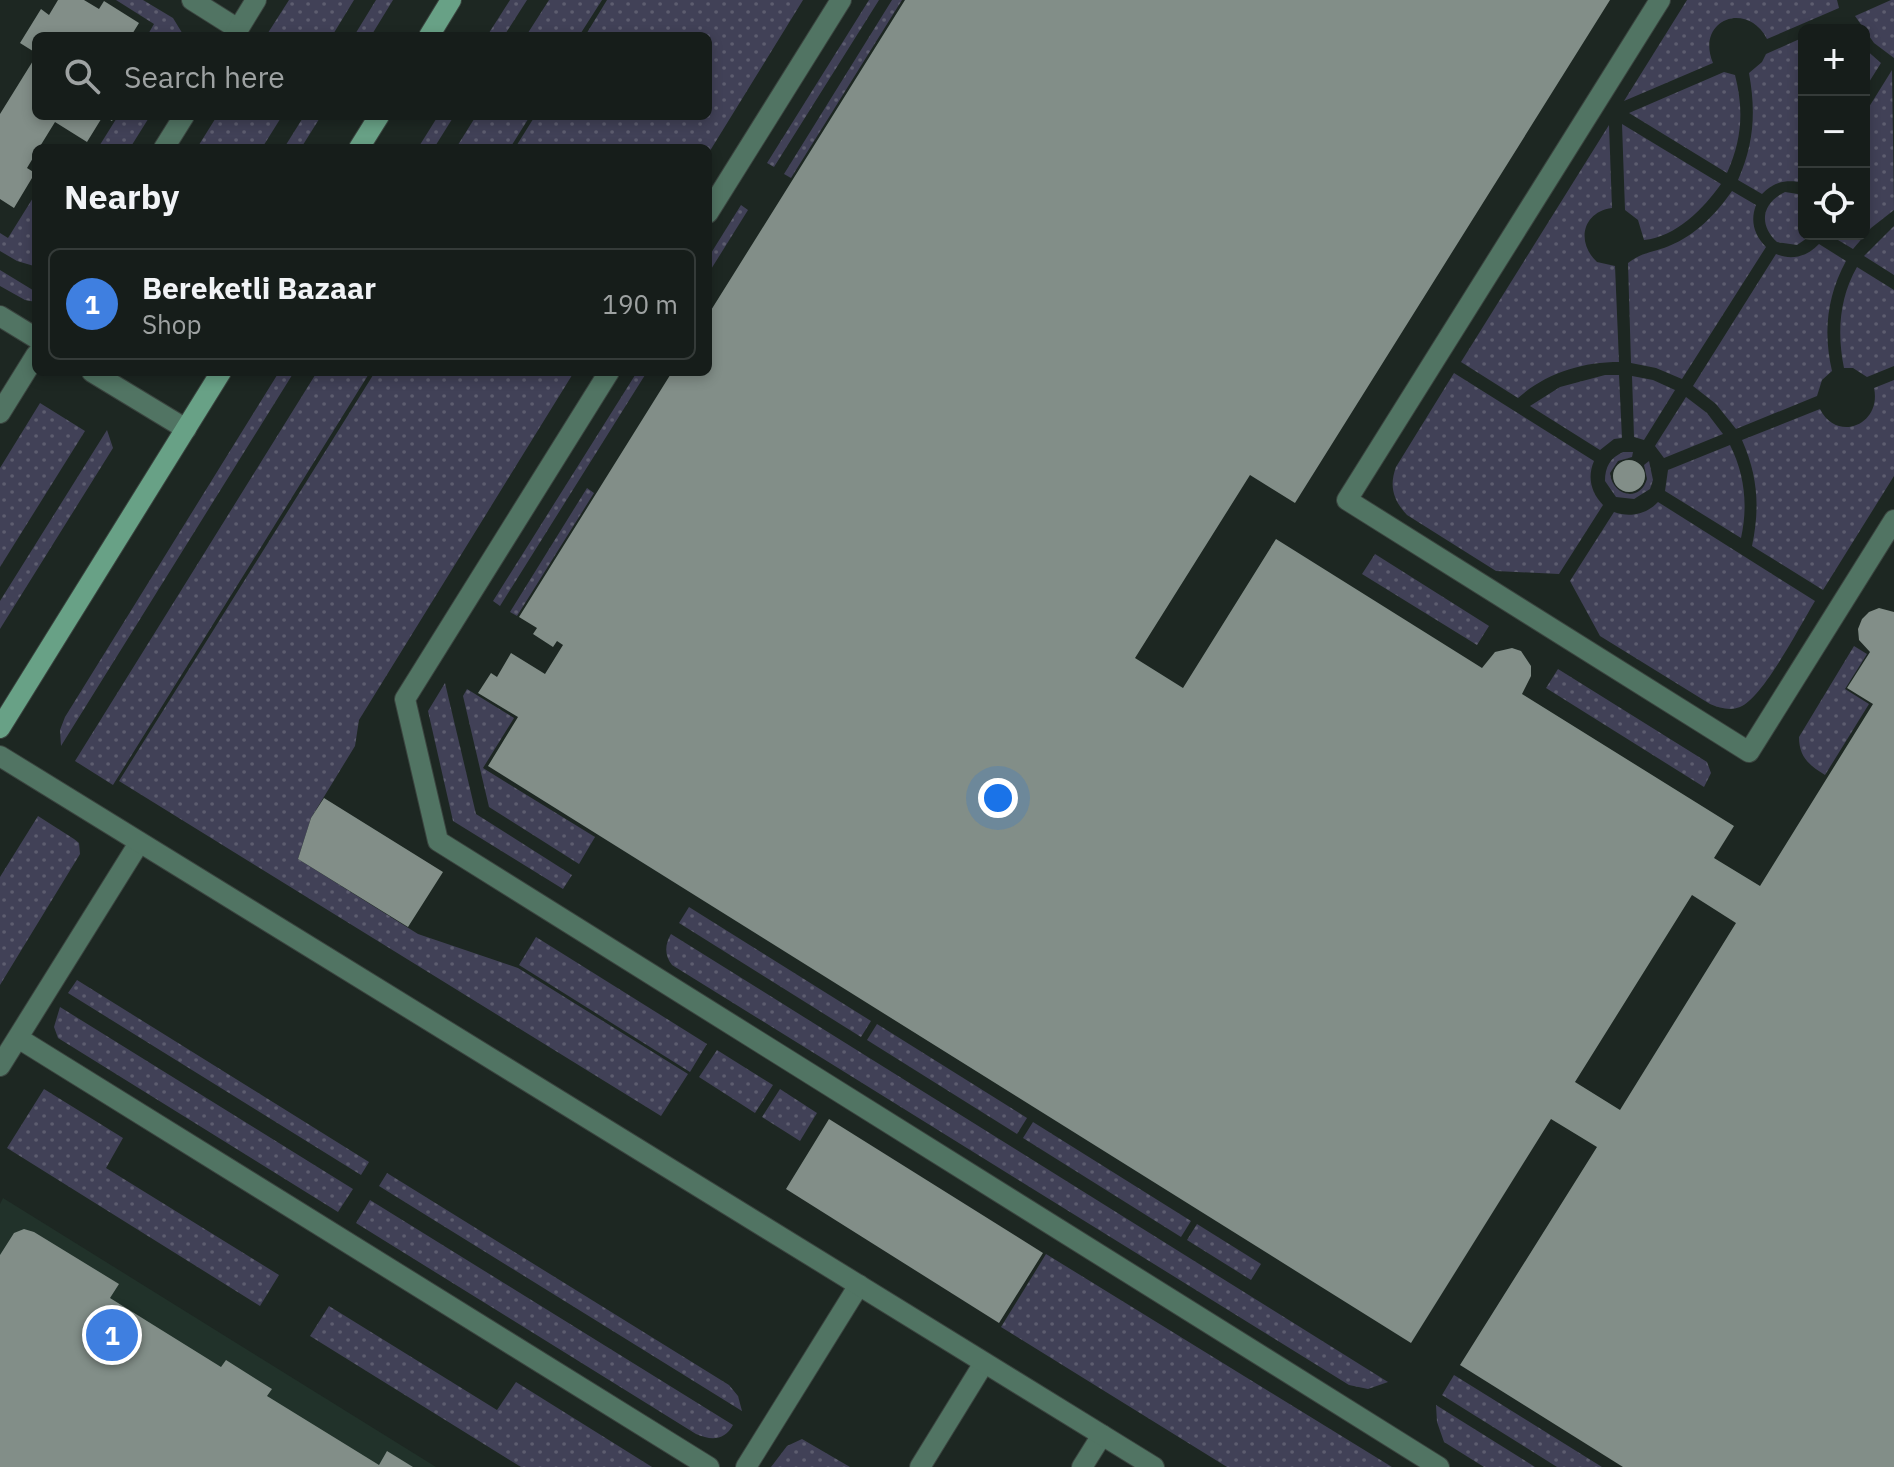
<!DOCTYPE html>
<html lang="en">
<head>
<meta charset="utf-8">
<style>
	body { margin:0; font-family:"IBM Plex Sans",sans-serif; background:#232a27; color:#f1f3f6 }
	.controls { position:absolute; right:24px; top:24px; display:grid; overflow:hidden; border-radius:12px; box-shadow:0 4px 12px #0003 }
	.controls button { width:72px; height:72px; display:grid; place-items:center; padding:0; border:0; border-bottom:2px solid #353b39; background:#161d1a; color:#f1f3f6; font:40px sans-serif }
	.you { position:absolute; left:998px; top:798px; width:28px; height:28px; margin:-20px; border:6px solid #fff; border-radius:50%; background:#1a73e8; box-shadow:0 0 0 12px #1a73e833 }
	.badge { display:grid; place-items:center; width:52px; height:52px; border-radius:50%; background:#2563eb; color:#fff; font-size:26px; font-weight:700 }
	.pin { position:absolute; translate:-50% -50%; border:4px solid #fff; box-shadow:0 2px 8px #0006 }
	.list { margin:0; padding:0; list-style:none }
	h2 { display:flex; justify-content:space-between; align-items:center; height:104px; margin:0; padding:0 32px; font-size:34px }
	h2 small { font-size:26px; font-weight:400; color:#9ea2a2 }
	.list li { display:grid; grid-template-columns:52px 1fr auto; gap:24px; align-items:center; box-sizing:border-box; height:112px; margin:0 16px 16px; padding:0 16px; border:2px solid #353b39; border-radius:12px }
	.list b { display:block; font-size:30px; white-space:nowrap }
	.list p { margin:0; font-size:26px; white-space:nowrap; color:#9ea2a2 }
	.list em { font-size:26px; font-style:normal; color:#9ea2a2 }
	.icon { flex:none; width:44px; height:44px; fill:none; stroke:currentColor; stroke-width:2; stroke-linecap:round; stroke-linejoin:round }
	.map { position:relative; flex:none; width:1894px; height:1467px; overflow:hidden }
	.search { position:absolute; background:#161d1a; box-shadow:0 4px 12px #0003; left:32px; top:32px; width:680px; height:88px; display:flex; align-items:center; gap:20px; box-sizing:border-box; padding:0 28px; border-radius:12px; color:#9ea2a2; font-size:30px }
	.panel { position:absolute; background:#161d1a; box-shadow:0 4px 12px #0003; left:32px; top:144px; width:680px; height:232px; border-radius:12px }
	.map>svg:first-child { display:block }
	.built { fill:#21322a }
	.grass { fill:url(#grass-dots) }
	.building { fill:#828e88; fill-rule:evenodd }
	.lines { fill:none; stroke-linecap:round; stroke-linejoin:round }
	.lane-casing { stroke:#3a443f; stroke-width:22 }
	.street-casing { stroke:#3a443f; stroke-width:22 }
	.secondary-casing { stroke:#3a443f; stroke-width:22 }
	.lane { stroke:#517463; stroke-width:20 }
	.street { stroke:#517463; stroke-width:20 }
	.secondary { stroke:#68a186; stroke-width:20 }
</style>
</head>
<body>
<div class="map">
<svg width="1894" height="1467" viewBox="0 0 1894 1467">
	<defs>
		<pattern id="grass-dots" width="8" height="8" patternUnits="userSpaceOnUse" patternTransform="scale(2)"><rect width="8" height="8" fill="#414157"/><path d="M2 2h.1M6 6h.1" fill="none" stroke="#5d5d6f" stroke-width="1.8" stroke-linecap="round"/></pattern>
	</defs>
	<rect width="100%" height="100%" fill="#1d2722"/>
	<path class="built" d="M3,1198L436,1467H0V1204Z"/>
	<path class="grass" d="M116,0H143L173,18L184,36H147L154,24Z
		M289,0H354L332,36H266Z
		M376,0H393L371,36H354Z
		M510,0H527L504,36H487Z
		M549,0H602L579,36H526Z
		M607,0H803L708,154V148H515L535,116H708V36H585Z
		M869,0H879L774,167L767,163Z
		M892,0H902L791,178L784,174Z
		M1687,0H1837L1839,8L1767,39C1747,0 1695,20 1713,63L1624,101Z
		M1891,0H1894V58L1874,43L1855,16Z
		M1804,37V183C1788,179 1774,181 1762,194L1738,180C1754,144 1756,112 1749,73L1762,62L1766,54Z
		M1864,48L1881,63L1864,90Z
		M1892,70L1894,210L1871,228L1853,249L1828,234H1864V115Z
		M1724,72L1735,75C1744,110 1742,140 1727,173L1629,113Z
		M118,116H150L130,148H98Z
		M217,116H282L262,148H197Z
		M304,116H321L301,148H284Z
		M438,116H454L434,148H418Z
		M476,116H530L510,148H456Z
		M1622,124L1721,184C1703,209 1676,237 1644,240L1638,220L1625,210Z
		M1609,125L1612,208C1582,212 1576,243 1597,262L1615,266L1619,362C1582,362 1546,373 1518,398L1461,362Z
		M1732,191L1756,205C1750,221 1754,235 1766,247L1682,379L1656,368L1631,363L1628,263C1642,252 1652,253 1669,246C1696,235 1716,214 1732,191Z
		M1785,192L1804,195V234H1813L1797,245L1777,242C1758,224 1762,203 1785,192Z
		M36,193V266H34L17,261L0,251V233L8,238Z
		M741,205L748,210L708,274V258Z
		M1894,226V275L1864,256Z
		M1819,244L1846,261C1827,296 1823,332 1832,371L1822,380L1817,396L1736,429L1716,404L1693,386L1776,254C1792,261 1808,256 1819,244Z
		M1857,267L1894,290V366L1867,377L1853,368H1844C1837,334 1839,298 1857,267Z
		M0,270L36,292V302L25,300L0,286Z
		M279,372H294L61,746L60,730L65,717Z
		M317,372H370L113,785L75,761Z
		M375,372H574L359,720L355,746L311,818L298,859L418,934L518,968L688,1074L661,1116L119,781Z
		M637,372L645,375L500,606L493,601Z
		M1454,373L1594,461C1587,477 1591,493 1603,505L1559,574L1496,571L1407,515C1393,500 1389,486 1396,467Z
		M1605,375H1619L1622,438L1614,439L1600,450L1530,406L1560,387Z
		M1632,376L1653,380L1675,390L1644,440L1634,437Z
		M1894,380V476L1823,590L1752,546C1760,508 1758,476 1742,440L1820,409C1837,443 1882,425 1874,388Z
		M1686,397L1707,413L1723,434L1664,458L1655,446Z
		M40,403L85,431L0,567V468Z
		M107,430L113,448L0,629V601Z
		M1730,445C1745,475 1748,506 1741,538L1665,491L1668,470Z
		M1623,452H1633L1632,457L1618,461L1610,473C1612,496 1640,503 1647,479L1644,465L1649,461L1653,480L1650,489L1634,499L1616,497L1605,481C1605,467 1610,458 1623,452Z
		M587,488L594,493L517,616L510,612Z
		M1658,502L1815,601C1801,624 1763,698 1740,707C1730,711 1720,708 1710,704L1600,636L1570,581L1614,512C1630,518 1647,514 1658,502Z
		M1375,554L1489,626L1477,645L1362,574Z
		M1854,646L1867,654L1845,689L1869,704L1825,775C1809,765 1799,757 1799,737Z
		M1558,669L1707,762L1711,773L1704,787L1546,688Z
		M445,683L476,814L572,875L563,889L453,821L428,711Z
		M467,689L514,718L483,768L595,837L579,864L489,807L463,696Z
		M38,816L74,839L79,843L80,854L0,985V877Z
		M689,907L871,1021L861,1037L679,923Z
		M671,934L1388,1382L1368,1389L1349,1385L672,965C664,955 665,944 671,934Z
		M536,937L707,1044L690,1072L519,965Z
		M77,980L369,1162L361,1175L68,993Z
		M60,1007L353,1189L338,1212L58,1038L54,1027Z
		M877,1024L1027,1118L1017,1134L867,1040Z
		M717,1050L773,1085L755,1113L699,1077Z
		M44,1089L123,1138L106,1168L279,1275L260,1306L7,1148Z
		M780,1089L817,1113L800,1141L762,1117Z
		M1033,1122L1191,1221L1181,1237L1023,1138Z
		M387,1173L729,1385L738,1396L742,1411L379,1186Z
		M370,1200L733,1425C725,1440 712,1441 696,1434L356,1223Z
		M1197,1224L1261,1264L1251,1280L1187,1240Z
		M1046,1254L1392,1467H1227L1001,1327Z
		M329,1306L497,1410L516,1382L652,1467H521L310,1336Z
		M1454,1375L1602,1467H1557L1442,1395Z
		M1436,1405L1535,1467H1484L1444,1442L1437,1422Z
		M802,1439L850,1467H771L787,1446Z"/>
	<path class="building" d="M58,0H84L99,9L104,1L139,23L131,36H36V53L20,43L41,9L49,15Z
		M905,0H1610L1295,503L1250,475L1135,658L1183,688L1276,539L1482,668L1495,652L1512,648L1521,651L1531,666V676L1522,694L1734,826L1714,858L1760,886L1873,704L1847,688L1870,652L1859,640L1858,629L1862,619L1869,612L1879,608L1894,612V1467H1623L1460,1365L1597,1147L1551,1119L1411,1343L488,766L518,717L478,693L491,673L497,677L511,653L545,674L563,645L557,641L553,647L533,634L537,628L519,617L672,372H708V315ZM1692,895L1736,923L1620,1110L1575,1082Z
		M36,56V116H115L112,121L103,116L87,142L55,122L39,148H36V153L27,168L35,173L14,208L0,199V114Z
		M1613 476a16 16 0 1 1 32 0a16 16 0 1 1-32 0Z
		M324,798L443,872L408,927L298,859L311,818Z
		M829,1119L1043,1253L999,1323L786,1189Z
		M24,1229L34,1232L119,1284L110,1298L221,1367L226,1360L272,1389L267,1396L379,1465L387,1451L413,1467H0V1255L14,1233Z"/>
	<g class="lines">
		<defs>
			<path id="lane" d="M192,0L238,29
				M1660,0L1347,500L1749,752L1894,520
				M708,213L841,0
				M609,372L405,699L438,841L1439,1467
				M18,1038L709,1467
				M0,1066L139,843
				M746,1467L859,1285
				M920,1467L984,1363
				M1082,1467L1102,1435"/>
			<path id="street" d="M234,36L256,0
				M164,148L184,116
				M0,316L36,338
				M92,372L186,429
				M0,413L36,355
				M0,756L1154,1467"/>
			<path id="secondary" d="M429,36L451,0
				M359,148L379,116
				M0,728L221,372"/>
		</defs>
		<use href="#lane" class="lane-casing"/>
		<use href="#street" class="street-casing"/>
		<use href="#secondary" class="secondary-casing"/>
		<use href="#lane" class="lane"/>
		<use href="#street" class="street"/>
		<use href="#secondary" class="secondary"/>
	</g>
</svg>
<div class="controls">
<button>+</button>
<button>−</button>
<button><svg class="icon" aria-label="locate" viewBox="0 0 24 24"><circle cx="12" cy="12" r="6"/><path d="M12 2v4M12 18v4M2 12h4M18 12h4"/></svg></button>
</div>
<div class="you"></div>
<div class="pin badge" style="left:112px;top:1335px;background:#3f7fe0">1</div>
<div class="search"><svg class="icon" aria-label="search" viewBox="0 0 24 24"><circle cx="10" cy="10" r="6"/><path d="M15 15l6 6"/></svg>Search here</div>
<section class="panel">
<h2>Nearby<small></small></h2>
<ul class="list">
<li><span class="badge" style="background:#3f7fe0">1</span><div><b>Bereketli Bazaar</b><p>Shop</p></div><em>190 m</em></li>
</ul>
</section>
</div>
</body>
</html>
